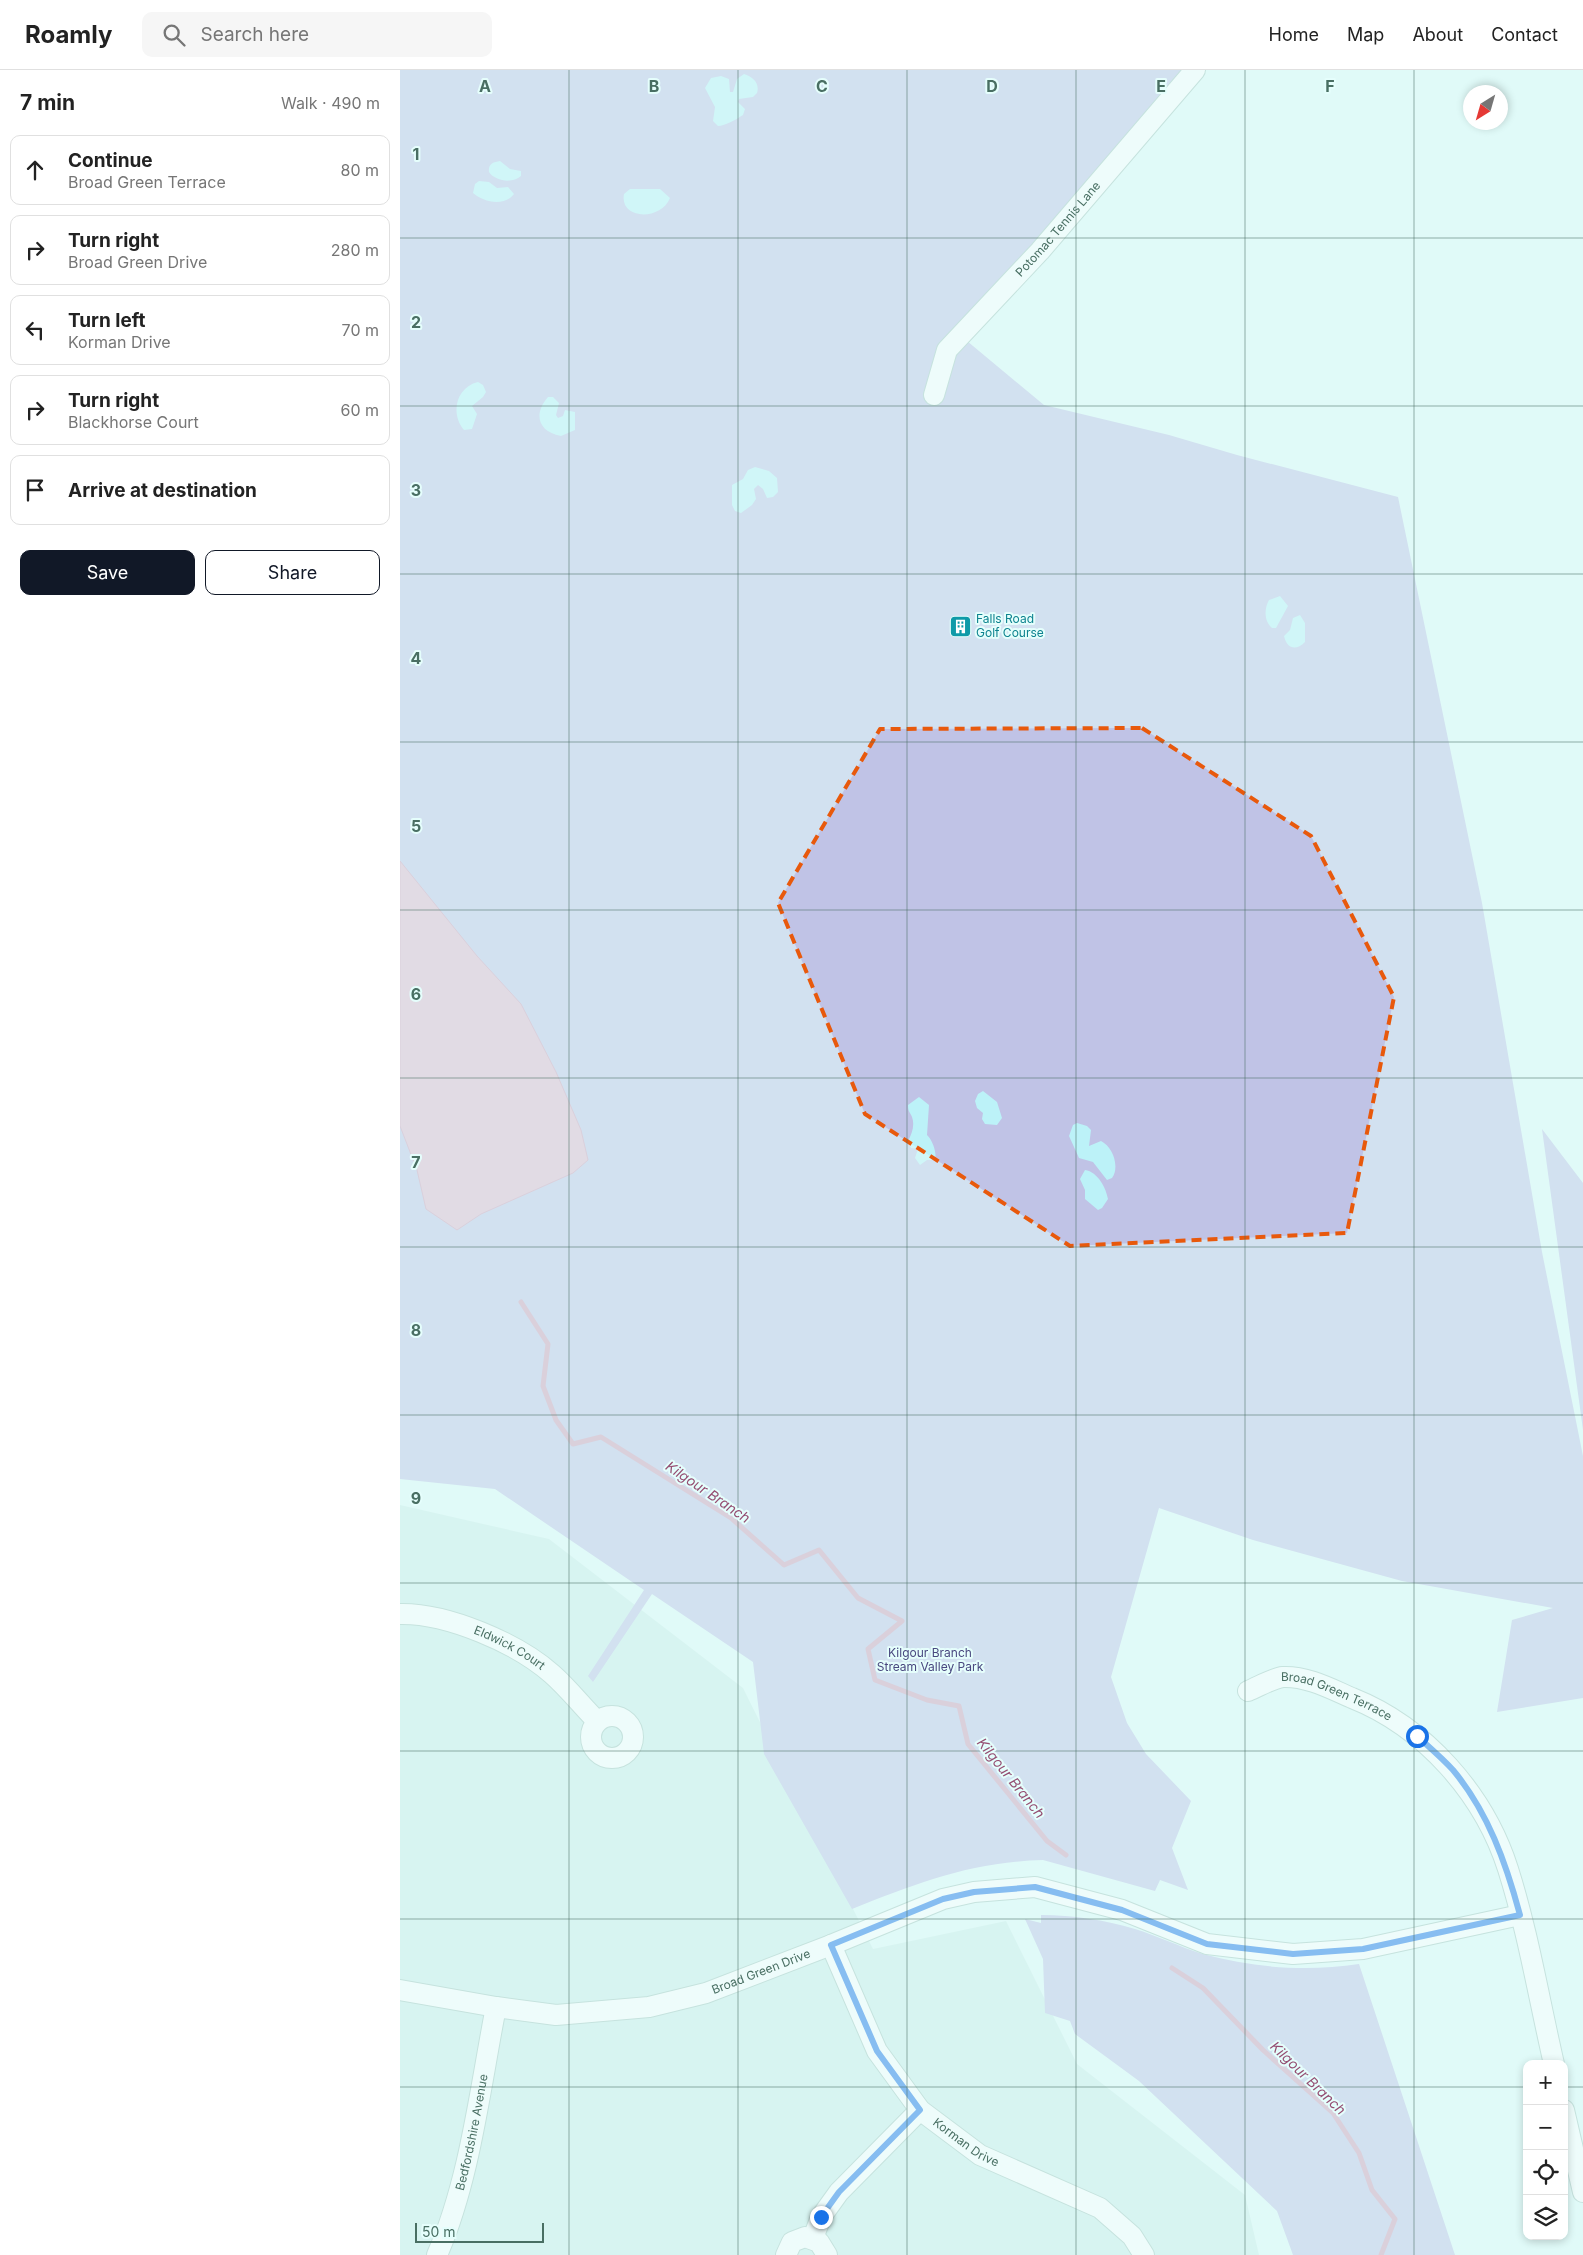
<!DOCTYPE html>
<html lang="en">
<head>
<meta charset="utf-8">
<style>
	body { margin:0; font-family:Inter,sans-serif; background:#f6f6f6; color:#222 }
	.controls { position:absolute; right:15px; bottom:15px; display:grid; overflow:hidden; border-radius:10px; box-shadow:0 2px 8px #0003 }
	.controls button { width:45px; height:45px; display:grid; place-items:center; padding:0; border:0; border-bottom:1px solid #e0e0e0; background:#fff; color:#222; font:25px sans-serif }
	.compass { position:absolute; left:1063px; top:15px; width:45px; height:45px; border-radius:50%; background:#fff; box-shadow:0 2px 8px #0003; rotate:217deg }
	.scale { position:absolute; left:15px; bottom:12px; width:129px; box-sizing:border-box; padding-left:5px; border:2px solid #496f63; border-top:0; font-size:14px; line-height:18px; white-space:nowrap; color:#496f63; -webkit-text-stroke:4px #e5fefc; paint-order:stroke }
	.stop { position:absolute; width:15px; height:15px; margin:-11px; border:4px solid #1a73e8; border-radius:50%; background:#fff }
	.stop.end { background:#1a73e8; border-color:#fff; box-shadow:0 1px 5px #0008 }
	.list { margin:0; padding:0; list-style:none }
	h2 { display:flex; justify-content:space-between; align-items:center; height:65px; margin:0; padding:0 20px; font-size:21px }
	h2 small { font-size:16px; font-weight:400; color:#767676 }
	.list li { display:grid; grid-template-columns:32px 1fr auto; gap:15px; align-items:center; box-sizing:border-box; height:70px; margin:0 10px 10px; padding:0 10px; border:1px solid #e0e0e0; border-radius:10px }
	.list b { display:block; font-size:19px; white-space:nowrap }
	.list p { margin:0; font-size:16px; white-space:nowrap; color:#767676 }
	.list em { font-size:16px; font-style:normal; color:#767676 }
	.actions { display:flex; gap:10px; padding:15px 20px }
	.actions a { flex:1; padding:11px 0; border:1px solid #111827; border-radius:10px; text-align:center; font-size:18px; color:#111827 }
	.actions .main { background:#111827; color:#fff }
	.icon { flex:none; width:28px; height:28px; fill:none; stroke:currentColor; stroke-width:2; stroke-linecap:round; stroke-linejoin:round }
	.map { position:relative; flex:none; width:1183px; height:2185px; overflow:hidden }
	header { display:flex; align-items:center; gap:30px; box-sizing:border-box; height:70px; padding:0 25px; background:#fff; border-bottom:1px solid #e0e0e0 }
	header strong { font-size:24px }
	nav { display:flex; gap:28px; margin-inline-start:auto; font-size:18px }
	.search { width:350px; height:45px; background:#f6f6f6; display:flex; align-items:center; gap:12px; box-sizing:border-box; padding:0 18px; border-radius:10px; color:#767676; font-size:19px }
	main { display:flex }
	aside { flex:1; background:#fff }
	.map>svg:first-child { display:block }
	.residential { fill:#cdeee9 }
	.green { fill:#c0c3e6 }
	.sand { fill:#bcf2f8 }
	.water { fill:#e2b6cd; stroke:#d39db9 }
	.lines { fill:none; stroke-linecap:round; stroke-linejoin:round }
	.stream { stroke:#d39db9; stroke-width:5 }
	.minor-casing { stroke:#a6c7bf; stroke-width:22 }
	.minor { stroke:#fff; stroke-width:20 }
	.route { stroke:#1a73e8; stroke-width:6 }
	.marked { fill:none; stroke:#e8590c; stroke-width:4; stroke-dasharray:10 6; stroke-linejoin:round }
	.grid { fill:none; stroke:#496f63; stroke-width:1; stroke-opacity:0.55 }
	.labels { text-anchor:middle; stroke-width:4; stroke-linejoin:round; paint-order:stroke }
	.street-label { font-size:12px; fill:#496f63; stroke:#e5fefc }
	.culture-label { font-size:12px; fill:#0d838f; stroke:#e5fefc; text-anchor:start }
	.park-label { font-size:12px; fill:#49487f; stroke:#e5fefc }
	.water-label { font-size:14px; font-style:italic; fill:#954e72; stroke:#e5fefc }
	.grid-label { font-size:16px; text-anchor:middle; font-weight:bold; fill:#496f63; stroke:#e5fefc; stroke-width:4; stroke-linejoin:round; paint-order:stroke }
</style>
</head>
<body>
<header>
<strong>Roamly</strong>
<div class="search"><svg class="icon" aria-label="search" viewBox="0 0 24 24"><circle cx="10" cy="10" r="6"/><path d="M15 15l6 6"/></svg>Search here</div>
<nav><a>Home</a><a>Map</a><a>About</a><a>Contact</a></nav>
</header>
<main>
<aside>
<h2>7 min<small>Walk · 490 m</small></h2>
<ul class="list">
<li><svg class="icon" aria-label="ahead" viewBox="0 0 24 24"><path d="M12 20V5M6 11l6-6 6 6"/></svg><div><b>Continue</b><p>Broad Green Terrace</p></div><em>80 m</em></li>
<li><svg class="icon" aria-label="right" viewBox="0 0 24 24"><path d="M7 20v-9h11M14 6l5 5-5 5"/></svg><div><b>Turn right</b><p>Broad Green Drive</p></div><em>280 m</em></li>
<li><svg class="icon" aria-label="left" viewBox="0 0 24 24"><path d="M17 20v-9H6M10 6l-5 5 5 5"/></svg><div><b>Turn left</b><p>Korman Drive</p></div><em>70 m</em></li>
<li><svg class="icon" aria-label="right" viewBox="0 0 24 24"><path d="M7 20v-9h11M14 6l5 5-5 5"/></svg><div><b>Turn right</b><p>Blackhorse Court</p></div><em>60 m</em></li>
<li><svg class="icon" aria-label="arrive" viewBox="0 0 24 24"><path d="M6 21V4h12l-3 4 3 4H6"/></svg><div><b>Arrive at destination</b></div></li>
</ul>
<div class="actions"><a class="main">Save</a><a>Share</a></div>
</aside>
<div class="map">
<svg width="1183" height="2185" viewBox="0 0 1183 2185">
	<rect width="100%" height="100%" fill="#e0faf8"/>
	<path class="residential" d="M0,1435L149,1469L343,1618L473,1879L606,1851L677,1994L845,2125L859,2185H0Z"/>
	<path class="green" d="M0,0H805L567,271L644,335L769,365L837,385L998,427L1082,833L1142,1182L1183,1386V1628L1097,1642L1112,1550L1153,1538L1002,1511L853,1470L759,1438L711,1607L727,1653L746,1684L791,1731L772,1778L788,1820L760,1810L755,1821L643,1790C571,1792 517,1813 452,1839L364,1684L353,1592L252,1524L193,1612L188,1606L244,1520L95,1419L0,1409Z
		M1142,1059L1183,1113V1360Z
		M641,1845C673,1845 704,1850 735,1859C758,1866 780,1877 803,1884C854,1898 907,1902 959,1894L1055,2185H893L877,2141L739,2011L675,1964L670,1951L645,1943L643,1889L625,1849L641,1853Z"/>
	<path class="sand" d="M344,4C353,7 360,13 357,23L353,27L339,29L338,32L345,39L343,45C337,49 325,56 318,56L313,51L315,37L305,18L311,8L321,6L329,9L330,22H333L337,9Z
		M100,91L110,99L121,101V106C112,114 95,111 89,102C88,94 93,92 100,91Z
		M79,111L89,112L97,118L108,117L114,124C104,137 83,132 73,123L75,114Z
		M230,119H260L270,128C261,151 219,150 224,124Z
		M78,312L83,315L86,322L83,327L72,336L77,344L72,359L64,360C50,344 56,317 78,312Z
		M148,327H153L159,333L156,345L158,348L163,346L165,340L175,342V360L161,366C138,362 133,344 148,327Z
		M355,397L369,401L377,408L378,422L373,427L367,428L363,419L358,415L354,419L356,429L352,435L341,443L335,441L332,435V415L343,409L348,400Z
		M880,526L888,536L876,558H872C864,551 864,539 869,530Z
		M900,545L905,553V572C896,581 887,579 884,566L890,560L893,548Z
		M583,1021L597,1032L602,1048L597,1055L585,1054L582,1049L583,1043L577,1038L575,1031L578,1024Z
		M519,1027L529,1035L527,1065C533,1071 537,1083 535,1090H527L520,1095L515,1088L518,1079L511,1078L508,1071C512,1064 515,1055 512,1047C510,1042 508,1042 508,1035Z
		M677,1053L687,1056L691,1060L689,1076L701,1071C713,1077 720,1097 712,1108L707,1110L693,1092L679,1088L669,1066L673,1055Z
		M685,1100C698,1102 706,1118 708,1129L702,1138L698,1140L685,1129V1120L680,1109Z"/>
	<path class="water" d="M0,791L77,886L121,934L156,1002L181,1060L188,1090L173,1103L81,1144L57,1160L26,1139L17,1100L0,1056Z"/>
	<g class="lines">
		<path class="stream" d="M121,1232L148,1274L143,1316L156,1350L173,1374L201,1367L331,1448L384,1495L419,1480L458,1528L502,1551L468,1579L475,1610L527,1630L559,1636L568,1674L647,1771L666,1785
			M772,1898L803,1918L863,1980L933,2043L959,2083L972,2120L995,2149L981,2185"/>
		<defs>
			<g id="minor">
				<path id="s1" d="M534,325L547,280L640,181L795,0"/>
				<path id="s2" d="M0,1544C47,1543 117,1573 152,1604C168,1618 182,1636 197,1651"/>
				<path id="s3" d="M848,1621C858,1617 873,1608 883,1607C907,1606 931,1619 952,1628C1025,1657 1084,1724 1108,1799C1128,1862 1139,1929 1154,1994"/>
				<circle cx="212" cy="1667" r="21"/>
				<path id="s4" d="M431,1875L477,1981L520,2040L580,2085L700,2138L732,2166L744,2185"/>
				<path id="s5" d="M0,1920L96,1937L156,1945L249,1937L306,1923L431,1875L543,1829L574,1822L635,1817L722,1840L807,1874L893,1884L963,1879L1120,1845"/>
				<path d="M1164,2040L1183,2122"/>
				<path d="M413,2168L421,2147L439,2122L520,2040"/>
				<path id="s6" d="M37,2185C70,2110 80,2018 96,1937"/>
				<path d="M386,2185L392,2172L405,2167L419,2172L427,2185"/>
			</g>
		</defs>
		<use href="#minor" class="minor-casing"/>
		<use href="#minor" class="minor"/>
	</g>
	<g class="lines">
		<path class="route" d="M421,2147L439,2122L520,2040L477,1981L431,1875L543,1829L574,1822L635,1817L722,1840L807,1874L893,1884L963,1879L1120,1845C1106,1793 1088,1742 1053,1700C1042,1688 1029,1677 1017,1666"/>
	</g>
	<path d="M0 0H1183V2185H0ZM742,658L911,766L994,927L947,1163L670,1176L465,1044L378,833L480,659Z" fill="#e0faf8" fill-opacity=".55" fill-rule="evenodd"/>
	<path class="marked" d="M742,658L911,766L994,927L947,1163L670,1176L465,1044L378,833L480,659Z"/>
	<path class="grid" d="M169,0V2185M338,0V2185M507,0V2185M676,0V2185M845,0V2185M1014,0V2185M0,168H1183M0,336H1183M0,504H1183M0,672H1183M0,840H1183M0,1008H1183M0,1177H1183M0,1345H1183M0,1513H1183M0,1681H1183M0,1849H1183M0,2017H1127M1164,2017H1183"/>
	<defs>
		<symbol id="building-square" viewBox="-11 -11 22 22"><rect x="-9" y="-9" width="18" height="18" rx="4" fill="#0f9aa8" stroke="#e5fefc"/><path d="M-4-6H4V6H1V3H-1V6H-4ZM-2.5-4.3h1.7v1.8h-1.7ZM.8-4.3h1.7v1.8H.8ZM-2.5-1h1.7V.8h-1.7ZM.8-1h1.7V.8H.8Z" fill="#fff"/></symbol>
	</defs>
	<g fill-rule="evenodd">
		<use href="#building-square" x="548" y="544" width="25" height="25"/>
	</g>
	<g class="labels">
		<g class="street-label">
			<text dy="4" stroke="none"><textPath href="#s1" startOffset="211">Potomac Tennis Lane</textPath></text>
			<text dy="4" stroke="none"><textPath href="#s2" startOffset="116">Eldwick Court</textPath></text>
			<text dy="4" stroke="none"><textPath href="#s3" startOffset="95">Broad Green Terrace</textPath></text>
			<text dy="4" stroke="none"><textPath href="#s5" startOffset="369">Broad Green Drive</textPath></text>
			<text dy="4" stroke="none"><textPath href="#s6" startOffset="128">Bedfordshire Avenue</textPath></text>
			<text dy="4" stroke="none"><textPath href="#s4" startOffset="245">Korman Drive</textPath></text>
		</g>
		<g class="culture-label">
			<text x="576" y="553">Falls Road<tspan x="576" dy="14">Golf Course</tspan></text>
		</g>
		<g class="park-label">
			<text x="530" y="1587">Kilgour Branch<tspan x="530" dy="14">Stream Valley Park</tspan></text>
		</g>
		<g class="water-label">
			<text transform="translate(308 1422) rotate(34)" y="5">Kilgour Branch</text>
			<text transform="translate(611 1708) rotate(51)" y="5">Kilgour Branch</text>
			<text transform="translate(908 2008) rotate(44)" y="5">Kilgour Branch</text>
		</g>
	</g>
	<g class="grid-label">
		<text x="85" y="22">A</text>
		<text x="254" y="22">B</text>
		<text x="422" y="22">C</text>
		<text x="592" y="22">D</text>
		<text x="761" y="22">E</text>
		<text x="930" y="22">F</text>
		<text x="16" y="90">1</text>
		<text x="16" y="258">2</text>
		<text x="16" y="426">3</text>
		<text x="16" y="594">4</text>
		<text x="16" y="762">5</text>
		<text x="16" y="930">6</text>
		<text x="16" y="1098">7</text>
		<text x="16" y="1266">8</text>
		<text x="16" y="1434">9</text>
	</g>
</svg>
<div class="controls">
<button>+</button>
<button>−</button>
<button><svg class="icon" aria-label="locate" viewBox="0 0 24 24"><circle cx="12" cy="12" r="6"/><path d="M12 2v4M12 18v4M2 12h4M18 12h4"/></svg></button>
<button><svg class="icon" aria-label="layers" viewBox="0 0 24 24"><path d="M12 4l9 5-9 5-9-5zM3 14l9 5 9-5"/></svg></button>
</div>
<svg class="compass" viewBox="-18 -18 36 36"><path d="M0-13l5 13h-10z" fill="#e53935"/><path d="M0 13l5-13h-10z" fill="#767676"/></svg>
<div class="scale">50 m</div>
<div class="stop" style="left:1017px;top:1666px"></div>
<div class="stop end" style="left:421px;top:2147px"></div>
</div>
</main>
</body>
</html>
